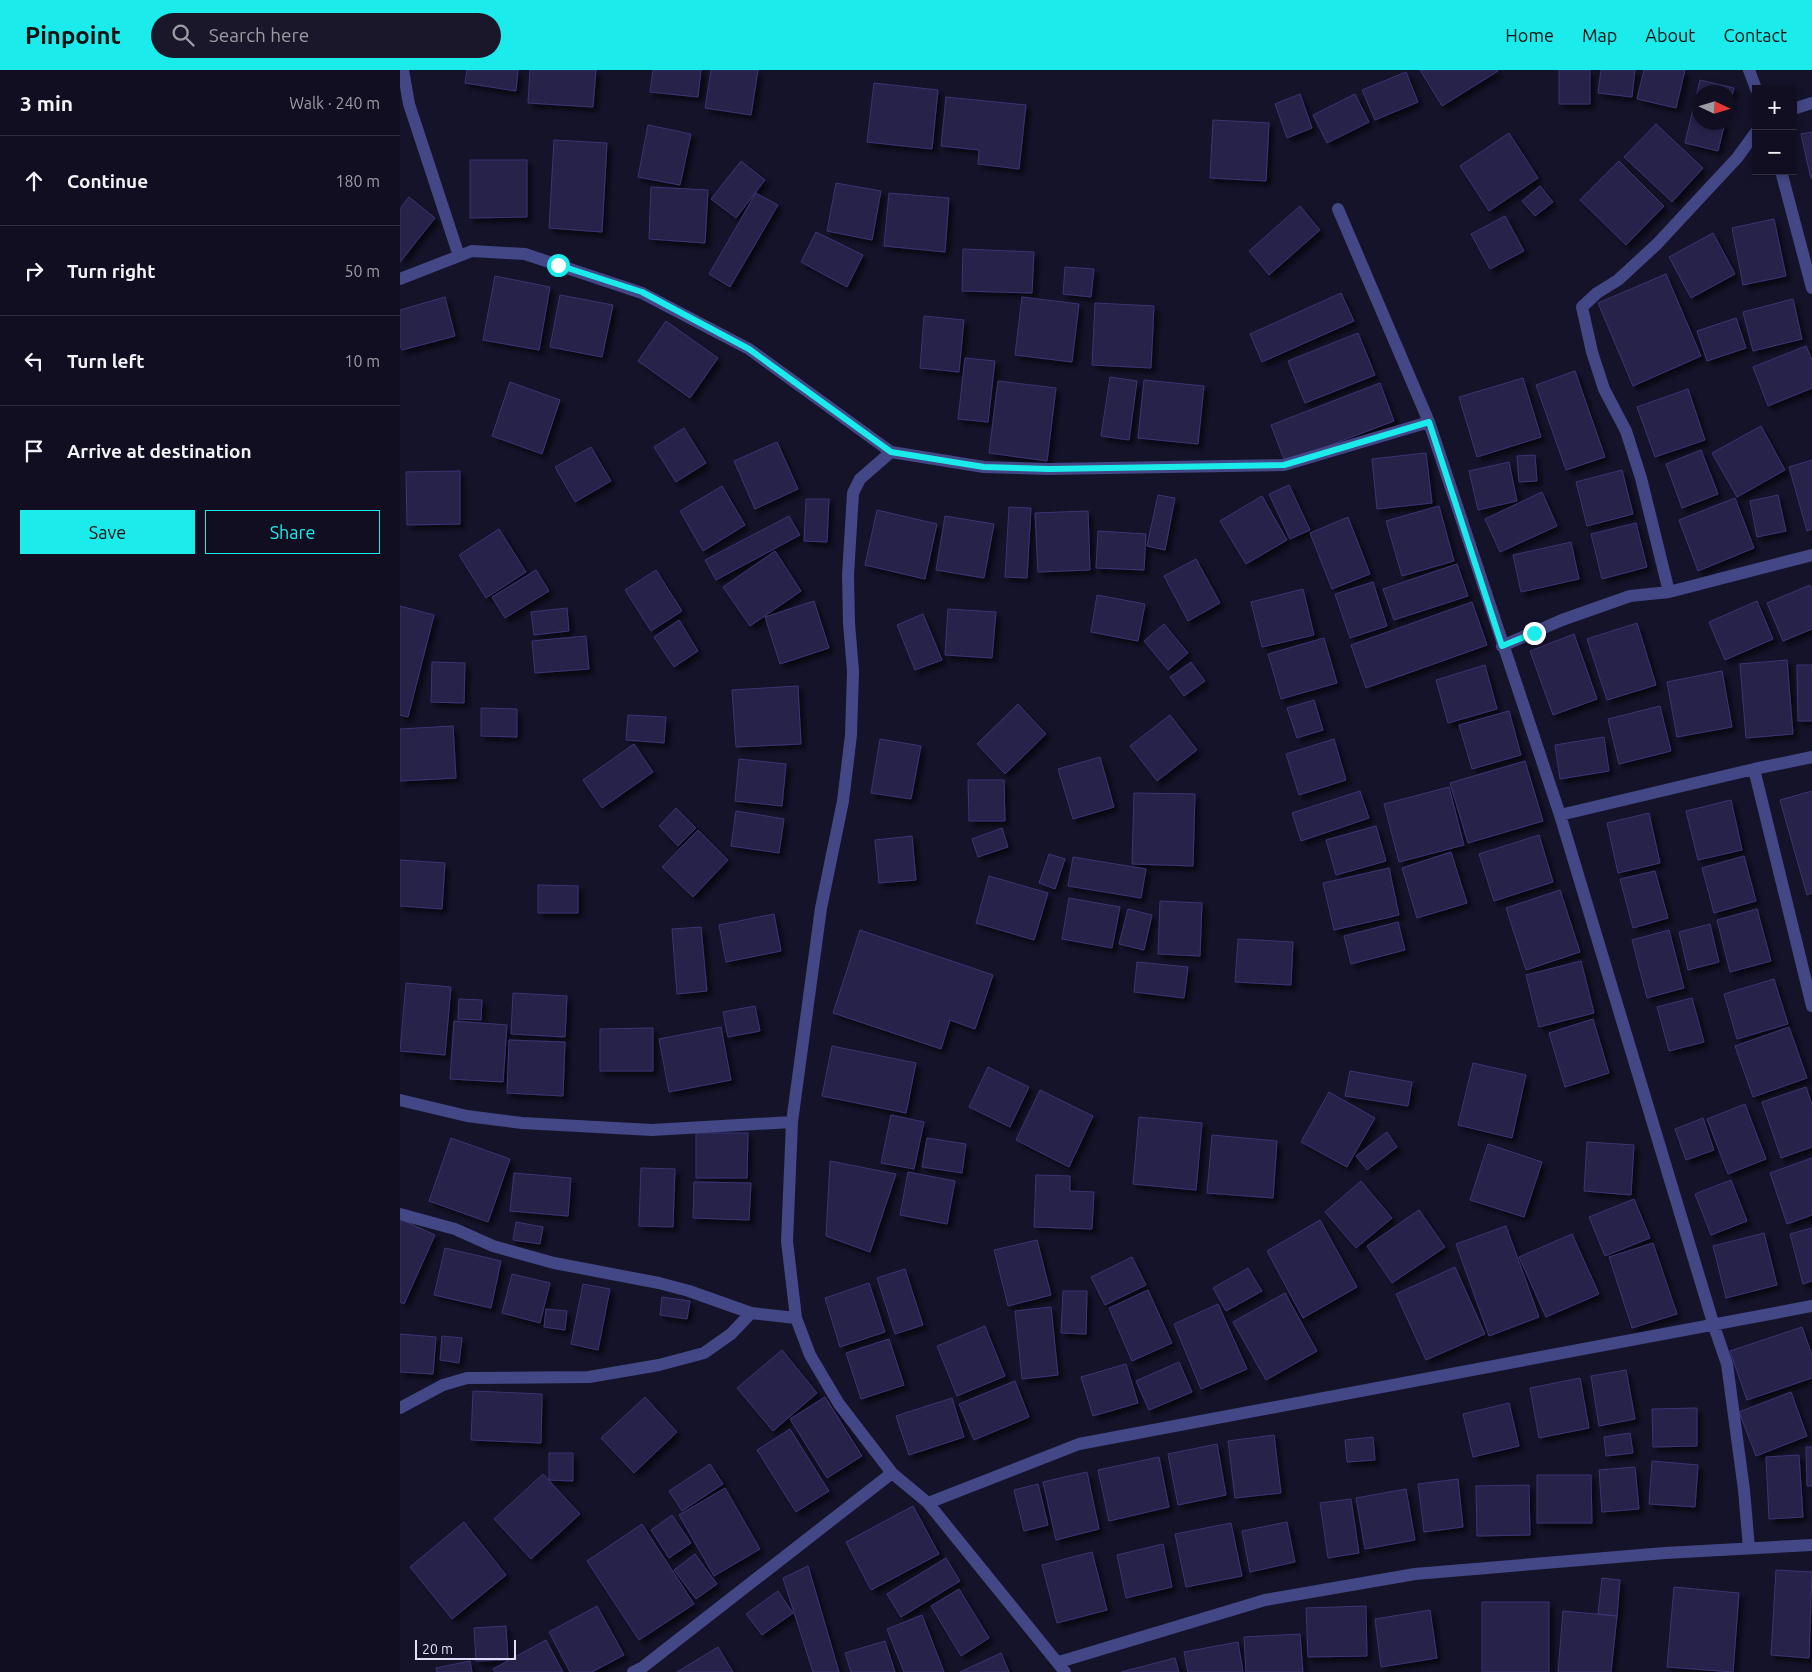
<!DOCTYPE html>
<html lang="en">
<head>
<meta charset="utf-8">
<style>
	body { margin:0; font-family:Ubuntu,sans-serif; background:#191729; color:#f1f3f6 }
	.controls { position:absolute; right:15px; top:15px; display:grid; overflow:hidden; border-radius:0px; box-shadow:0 2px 8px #0003 }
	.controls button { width:45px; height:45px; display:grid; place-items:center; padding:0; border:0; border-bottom:1px solid #302e3e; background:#100e20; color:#f1f3f6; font:25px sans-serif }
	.compass { position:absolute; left:1292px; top:15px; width:45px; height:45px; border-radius:50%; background:#100e20; box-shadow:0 2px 8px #0003; rotate:94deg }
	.scale { position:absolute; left:15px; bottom:12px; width:101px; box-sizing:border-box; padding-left:5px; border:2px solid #dfdffc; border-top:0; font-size:14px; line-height:18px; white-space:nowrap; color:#dfdffc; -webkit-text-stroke:4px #15132a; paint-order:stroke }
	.stop { position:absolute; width:15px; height:15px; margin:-11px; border:4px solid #1beceb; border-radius:50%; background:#fff }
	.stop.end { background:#1beceb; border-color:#fff; box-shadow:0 1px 5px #0008 }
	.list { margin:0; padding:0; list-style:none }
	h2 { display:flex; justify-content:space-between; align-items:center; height:65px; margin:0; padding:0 20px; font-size:21px }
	h2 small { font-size:16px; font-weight:400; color:#9c9ca5 }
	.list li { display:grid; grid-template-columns:32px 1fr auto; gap:15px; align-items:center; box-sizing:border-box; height:90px; padding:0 20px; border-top:1px solid #302e3e }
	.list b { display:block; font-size:19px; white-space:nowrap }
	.list em { font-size:16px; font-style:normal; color:#9c9ca5 }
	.actions { display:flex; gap:10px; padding:15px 20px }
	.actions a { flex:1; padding:11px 0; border:1px solid #1beceb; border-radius:0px; text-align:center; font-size:18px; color:#1beceb }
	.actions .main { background:#1beceb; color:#111 }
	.icon { flex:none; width:28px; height:28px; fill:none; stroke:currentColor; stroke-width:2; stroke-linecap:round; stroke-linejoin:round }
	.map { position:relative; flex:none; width:1412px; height:1602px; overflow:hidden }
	header { display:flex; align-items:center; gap:30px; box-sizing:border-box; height:70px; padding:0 25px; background:#1beceb; color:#111 }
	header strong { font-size:24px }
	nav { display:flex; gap:28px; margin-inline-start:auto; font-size:18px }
	.search { width:350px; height:45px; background:#191729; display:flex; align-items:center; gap:12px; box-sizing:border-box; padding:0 18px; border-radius:28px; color:#9c9ca5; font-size:19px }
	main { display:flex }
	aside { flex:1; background:#100e20 }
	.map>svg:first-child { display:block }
	.building { fill:#252149; stroke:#3b3573; filter:url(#shadow) }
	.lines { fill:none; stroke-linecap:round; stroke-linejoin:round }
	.minor { stroke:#434785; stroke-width:12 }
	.route { stroke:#1beceb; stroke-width:6 }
</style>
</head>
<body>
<header>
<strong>Pinpoint</strong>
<div class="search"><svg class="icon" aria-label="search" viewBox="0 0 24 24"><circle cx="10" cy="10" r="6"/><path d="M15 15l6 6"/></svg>Search here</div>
<nav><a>Home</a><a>Map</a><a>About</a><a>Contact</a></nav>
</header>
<main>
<aside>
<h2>3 min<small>Walk · 240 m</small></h2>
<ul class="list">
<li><svg class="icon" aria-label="ahead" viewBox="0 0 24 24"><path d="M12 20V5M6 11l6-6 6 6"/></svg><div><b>Continue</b></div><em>180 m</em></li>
<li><svg class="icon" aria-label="right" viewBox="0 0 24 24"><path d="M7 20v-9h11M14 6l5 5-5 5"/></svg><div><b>Turn right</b></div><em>50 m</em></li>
<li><svg class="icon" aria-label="left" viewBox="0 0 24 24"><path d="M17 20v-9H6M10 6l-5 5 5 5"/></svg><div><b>Turn left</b></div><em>10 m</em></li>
<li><svg class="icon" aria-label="arrive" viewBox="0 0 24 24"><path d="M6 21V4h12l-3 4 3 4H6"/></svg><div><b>Arrive at destination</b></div></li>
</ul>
<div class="actions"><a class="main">Save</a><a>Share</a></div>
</aside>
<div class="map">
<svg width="1412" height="1602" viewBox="0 0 1412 1602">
	<defs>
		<filter id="shadow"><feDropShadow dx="4.5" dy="4.5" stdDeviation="2.5" flood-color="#0009"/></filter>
	</defs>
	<rect width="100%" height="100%" fill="#15132a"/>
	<path class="building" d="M67,0H118L116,21L65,13Z
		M130,0H196L193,37L128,33Z
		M253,0H301L298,27L250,22Z
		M311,0H358L351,45L305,38Z
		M1020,0H1097L1098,1L1042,36Z
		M1159,0H1190V34H1159Z
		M1201,0H1235L1232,27L1198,23Z
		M1244,0H1285L1276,38L1237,29Z
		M1006,2L1018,32L975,50L962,20Z
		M1300,10L1334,18L1330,34V22H1300V52H1325L1318,81L1285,73Z
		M474,13L538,20L532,79L467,72Z
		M900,24L912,58L887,68L875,34Z
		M955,24L969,52L927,73L913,45Z
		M546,27L626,35L619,99L578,94L579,80L541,76Z
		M813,50L869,53L866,111L810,108Z
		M1256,54L1303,98L1272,132L1224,87Z
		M248,55L291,64L280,115L238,107Z
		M1412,62V108L1411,109L1401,64Z
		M1109,63L1138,108L1089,141L1060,96Z
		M154,70L207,73L202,162L149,158Z
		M70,90H127V147L70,148Z
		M341,91L365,110L336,148L311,129Z
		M1219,91L1264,136L1226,175L1180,130Z
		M436,113L481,121L472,170L427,161Z
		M1140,116L1153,132L1135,146L1122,131Z
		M251,117L308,120L305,173L249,169Z
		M356,123L378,135L330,217L309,204Z
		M489,123L549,128L545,182L484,176Z
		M9,127L35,148L0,192V139Z
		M900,136L920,160L869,205L849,181Z
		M1105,146L1124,181L1090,199L1071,164Z
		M1374,149L1386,206L1343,215L1332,158Z
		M416,162L463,185L447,217L401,192Z
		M1313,163L1335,204L1291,228L1269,187Z
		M563,179L634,182L632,223L562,221Z
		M665,197L694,199L691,227L663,224Z
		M1266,204L1301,286L1233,316L1198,233Z
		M95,206L150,217L139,280L83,270Z
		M941,223L954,251L862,292L850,264Z
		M160,225L213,235L202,287L150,277Z
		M45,227L55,266L2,280L0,275V240Z
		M622,227L679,234L672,292L615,285Z
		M1393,229L1402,269L1353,281L1343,242Z
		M695,233L754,236L751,298L692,295Z
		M524,246L564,250L559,302L520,298Z
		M1336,248L1346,278L1307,291L1297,261Z
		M266,251L318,288L290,328L238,291Z
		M958,263L975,305L905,333L888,291Z
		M1406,276L1412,290V318L1368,336L1353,297Z
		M565,288L595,291L588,352L558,349Z
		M1175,301L1205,387L1166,400L1136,315Z
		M710,307L737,311L729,370L701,366Z
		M1123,308L1141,367L1077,387L1059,327Z
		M744,310L804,316L798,374L738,368Z
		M598,311L656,318L647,391L589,383Z
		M110,312L160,330L142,384L92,366Z
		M980,313L994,351L885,392L871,355Z
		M1288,319L1305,370L1255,387L1237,337Z
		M1361,356L1385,400L1337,427L1312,383Z
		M284,358L306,393L276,412L254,377Z
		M377,372L398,419L355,439L334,391Z
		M191,377L211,411L175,432L155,397Z
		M1301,380L1318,424L1282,438L1266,394Z
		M1026,383L1032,433L977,439L972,389Z
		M1135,385L1137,411L1119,412L1117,386Z
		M1412,390V459L1407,461L1389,397Z
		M1109,392L1117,431L1078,440L1069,401Z
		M1222,400L1233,444L1187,456L1176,412Z
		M60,401V454L7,455L6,402Z
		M889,415L910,460L890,469L869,424Z
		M322,416L345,455L303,481L280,441Z
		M1142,422L1157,456L1100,482L1085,449Z
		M758,425L775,428L765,480L747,476Z
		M1378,425L1386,461L1357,467L1350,431Z
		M862,426L887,470L846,494L820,451Z
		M1335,428L1354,478L1298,501L1279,450Z
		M406,429H429L427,472L404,471Z
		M1039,436L1054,491L1002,506L986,451Z
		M609,437L631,438L627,508L605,507Z
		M477,440L537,454L525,509L465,495Z
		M688,441L690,500L638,502L635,443Z
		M389,446L400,465L316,510L305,490Z
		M545,446L594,454L584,508L536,500Z
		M948,447L970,504L932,519L910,463Z
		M1236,453L1247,497L1202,509L1191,464Z
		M99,459L126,502L86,528L59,485Z
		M698,461L746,464L744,500L696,498Z
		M1171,472L1179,509L1121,522L1113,485Z
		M375,481L401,521L350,556L323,517Z
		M796,489L820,533L788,551L764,506Z
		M1057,494L1068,526L994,550L983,519Z
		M136,500L149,521L105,548L92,527Z
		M256,500L282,541L251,561L225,520Z
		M973,512L987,556L950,568L935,524Z
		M1410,515L1412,520V559L1383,571L1367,533Z
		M903,519L914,565L862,577L851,532Z
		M697,525L745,534L738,571L691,562Z
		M414,531L429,578L380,594L365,547Z
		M1357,531L1373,569L1325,590L1309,552Z
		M1072,532L1087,575L966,618L951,575Z
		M0,536L34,545L8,647L0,645Z
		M167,538L169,561L134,565L131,542Z
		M548,539L596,542L592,588L545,585Z
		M523,544L542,590L515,600L497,555Z
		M279,550L298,581L274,597L254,567Z
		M1237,553L1256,615L1207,630L1187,569Z
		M764,554L788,583L768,600L744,571Z
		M1174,564L1197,629L1153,645L1130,581Z
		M186,566L189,599L135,603L132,571Z
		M924,568L937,613L881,629L868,584Z
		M1387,590L1393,664L1346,668L1340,594Z
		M32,592L65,593L64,633L31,632Z
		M791,592L805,611L784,626L770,607Z
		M1085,595L1097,639L1048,653L1036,610Z
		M1397,595H1412V651H1398Z
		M1322,601L1332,657L1277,667L1267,612Z
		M398,616L401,674L336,677L332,620Z
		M914,630L923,660L897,668L887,638Z
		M618,634L646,664L605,704L577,674Z
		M1260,636L1271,681L1219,694L1208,649Z
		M81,638L117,639V667L81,666Z
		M1109,641L1121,685L1072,699L1059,655Z
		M228,645L266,647L264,673L226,670Z
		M770,645L797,680L757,711L730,676Z
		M53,656L56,708L0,711V659Z
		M1204,667L1209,701L1160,709L1155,675Z
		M480,669L521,676L511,729L471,723Z
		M934,669L946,710L899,725L886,684Z
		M234,674L253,702L202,738L183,710Z
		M700,687L714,737L673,749L658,699Z
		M339,689L386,694L382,736L335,731Z
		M1125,691L1143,751L1068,773L1050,713Z
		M568,710H604L605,751H569Z
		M1049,717L1064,775L999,792L984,734Z
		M960,721L969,748L901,771L892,743Z
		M1412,721V823L1407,825L1380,730Z
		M734,723L795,724L793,796L732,794Z
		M1331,730L1342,780L1298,790L1286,741Z
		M276,738L296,758L278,776L259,756Z
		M336,741L384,749L379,783L331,776Z
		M1249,743L1260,793L1218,803L1207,753Z
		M976,756L986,791L936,805L926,770Z
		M602,758L608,777L578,787L572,769Z
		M298,760L328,790L293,827L262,797Z
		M1139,765L1153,812L1094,831L1079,784Z
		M512,766L516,810L479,813L475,770Z
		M1051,782L1067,833L1017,848L1002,798Z
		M649,784L665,789L655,819L639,813Z
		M1344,786L1356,831L1314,843L1302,798Z
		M673,787L746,799L741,828L668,816Z
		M0,790L45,793L42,839L0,836Z
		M989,798L999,845L934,860L923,813Z
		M1255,801L1268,848L1233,858L1220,809Z
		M589,806L648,823L634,870L576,853Z
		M138,815L178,816V843H138Z
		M1160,820L1180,882L1126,900L1106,838Z
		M669,828L720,837L712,878L662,869Z
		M760,831L802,833L800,886L758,884Z
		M728,839L752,845L744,880L719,874Z
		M1357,839L1371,891L1330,902L1317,850Z
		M374,844L381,881L326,892L319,855Z
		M998,852L1005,880L951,894L944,866Z
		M1310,854L1319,892L1288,900L1279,862Z
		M301,857L307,921L277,924L272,859Z
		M460,860L593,905L575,959L550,950L541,979L433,943Z
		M1269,860L1284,918L1247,928L1232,870Z
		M838,869L893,872L891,915L835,912Z
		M1181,891L1194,943L1139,957L1126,905Z
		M737,892L788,897L784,928L734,922Z
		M1374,909L1388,954L1337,969L1324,924Z
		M6,913L51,917L45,985L0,981Z
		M113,923L167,926L165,967L111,964Z
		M1292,928L1304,972L1269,981L1257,937Z
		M59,929L82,930L81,950L58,949Z
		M355,936L360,961L328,967L323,942Z
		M1193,949L1209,1003L1165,1017L1149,963Z
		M54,951L107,955L103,1012L50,1009Z
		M321,957L331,1010L269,1022L259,969Z
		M1389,957L1407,1008L1353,1027L1335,976Z
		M253,958V1001H200V959Z
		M109,970L165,972L163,1026L107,1023Z
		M432,976L516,993L506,1043L422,1026Z
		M1073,993L1126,1005L1112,1068L1058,1055Z
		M588,997L629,1017L610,1057L569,1037Z
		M950,1001L1012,1012L1008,1036L945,1026Z
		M1406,1017L1412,1035V1077L1381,1088L1362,1032Z
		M640,1020L693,1046L669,1097L616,1070Z
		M929,1022L975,1048L947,1097L901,1072Z
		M1345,1034L1366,1089L1328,1104L1307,1049Z
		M491,1045L524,1052L514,1099L481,1093Z
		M739,1047L802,1053L796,1120L733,1114Z
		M1303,1048L1314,1080L1286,1090L1275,1059Z
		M987,1062L997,1077L967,1100L956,1086Z
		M296,1063H348L347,1108H296Z
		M812,1065L877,1071L873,1128L807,1123Z
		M51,1068L110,1089L88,1152L29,1131Z
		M527,1068L566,1074L562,1103L522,1097Z
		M1187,1072L1234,1075L1231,1125L1184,1121Z
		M1088,1074L1142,1092L1124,1147L1070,1130Z
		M1412,1088V1145L1387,1154L1370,1103Z
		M430,1091L496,1104L470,1182L426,1166Z
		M241,1098L275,1099L273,1157L239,1156Z
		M508,1102L555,1111L547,1154L500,1145Z
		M114,1103L171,1108L168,1146L110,1141Z
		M636,1105L670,1106V1121L694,1122L692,1159L634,1157Z
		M1331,1110L1347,1151L1311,1165L1295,1124Z
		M961,1111L992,1148L956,1178L925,1142Z
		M294,1112L351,1113L349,1150L293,1148Z
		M1234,1129L1250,1168L1205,1186L1189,1147Z
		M1019,1140L1045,1177L992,1213L967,1176Z
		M0,1149L35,1165L4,1234L0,1232Z
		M920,1150L957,1217L903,1248L867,1181Z
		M116,1152L143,1157L140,1174L113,1170Z
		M1106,1156L1139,1247L1089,1266L1056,1174Z
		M1412,1158V1211L1403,1214L1390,1164Z
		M1364,1163L1377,1215L1326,1228L1313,1176Z
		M1172,1164L1199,1224L1146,1247L1119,1187Z
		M637,1170L651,1225L608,1236L594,1180Z
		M1253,1173L1277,1244L1232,1258L1209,1187Z
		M45,1178L101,1191L91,1238L34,1225Z
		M732,1187L746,1215L705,1235L691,1207Z
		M1055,1197L1085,1264L1026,1290L996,1224Z
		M848,1198L862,1221L826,1241L813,1218Z
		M505,1199L523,1255L495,1264L477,1208Z
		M112,1204L150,1213L140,1253L102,1243Z
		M469,1213L485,1262L440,1277L425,1228Z
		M183,1214L210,1219L198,1280L171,1274Z
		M748,1220L772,1273L732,1291L709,1238Z
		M663,1221H687L686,1264L661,1263Z
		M885,1223L917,1281L866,1310L833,1252Z
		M262,1227L290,1231L287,1249L260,1245Z
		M818,1234L847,1299L801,1319L774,1254Z
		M651,1237L658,1305L622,1309L615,1241Z
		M146,1239L167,1241L165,1260L144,1257Z
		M585,1256L605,1306L557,1326L537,1276Z
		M1402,1257L1412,1285V1308L1347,1330L1330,1281Z
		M0,1264L36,1267L33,1304L0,1302Z
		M42,1266L62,1268L59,1293L40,1290Z
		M489,1269L504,1315L461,1329L446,1283Z
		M382,1280L417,1323L373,1361L337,1318Z
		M779,1292L792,1322L749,1340L736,1311Z
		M726,1294L738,1333L693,1346L681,1307Z
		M1226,1300L1235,1349L1199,1356L1191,1306Z
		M1180,1308L1189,1358L1139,1368L1130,1318Z
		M615,1311L629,1347L574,1370L559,1334Z
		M73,1321L142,1324L141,1373L71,1370Z
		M1391,1322L1407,1366L1356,1386L1339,1342Z
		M245,1327L277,1362L234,1403L201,1368Z
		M425,1327L462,1386L427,1408L390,1349Z
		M552,1328L564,1367L509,1385L496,1346Z
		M1109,1333L1119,1376L1073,1387L1063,1344Z
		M1297,1338V1376L1253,1377L1252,1339Z
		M390,1359L429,1421L396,1442L357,1380Z
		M1230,1363L1233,1383L1206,1386L1204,1367Z
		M874,1365L881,1423L835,1428L828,1371Z
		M973,1367L975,1390L947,1392L945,1370Z
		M817,1374L826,1425L778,1435L768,1384Z
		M1406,1377H1412V1416H1407Z
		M149,1383H173V1411L149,1410Z
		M1399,1385L1403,1447L1369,1449L1366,1387Z
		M759,1387L769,1437L709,1451L698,1400Z
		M1252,1391L1298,1395L1295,1437L1249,1434Z
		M310,1394L323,1414L282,1441L269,1421Z
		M1235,1397L1239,1439L1202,1442L1199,1400Z
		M687,1402L699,1459L656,1470L643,1412Z
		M143,1404L180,1444L131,1489L94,1449Z
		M1137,1405H1191L1192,1453H1137Z
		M1058,1409L1063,1457L1024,1462L1018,1414Z
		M638,1414L648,1455L624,1461L614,1420Z
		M1129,1415L1130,1465L1077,1466L1076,1416Z
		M325,1418L360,1479L314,1506L279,1445Z
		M1006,1419L1015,1470L965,1479L956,1428Z
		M951,1429L959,1483L928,1488L920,1433Z
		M513,1436L539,1484L471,1520L446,1472Z
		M272,1445L291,1473L269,1488L251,1460Z
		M64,1452L106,1505L52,1549L10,1497Z
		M887,1452L895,1492L850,1502L842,1461Z
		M831,1453L842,1506L786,1517L775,1464Z
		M242,1454L294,1534L239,1570L187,1491Z
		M763,1474L772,1517L726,1528L717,1485Z
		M692,1482L707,1540L657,1553L642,1495Z
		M295,1484L317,1514L296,1529L274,1500Z
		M546,1488L560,1511L501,1547L487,1524Z
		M408,1496L439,1602H413L383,1508Z
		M1376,1500L1412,1502L1409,1588L1371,1585Z
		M1202,1508L1220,1510L1217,1546L1198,1544Z
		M1274,1517L1339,1523L1333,1602L1267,1597Z
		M559,1519L589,1568L561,1586L531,1536Z
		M378,1521L393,1543L362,1565L346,1544Z
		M1082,1532H1149V1602H1082Z
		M197,1536L224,1585L192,1602H170L149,1562Z
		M966,1536L967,1586L908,1587L906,1538Z
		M1030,1540L1037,1588L981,1597L975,1549Z
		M1163,1541L1217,1546L1211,1602H1158Z
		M522,1545L544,1602H504L487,1559Z
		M106,1556L108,1590L76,1591L74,1558Z
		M900,1564L903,1602H846L844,1567Z
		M146,1570L163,1602H95L93,1599Z
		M485,1571L495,1602H451L445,1583Z
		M838,1572L843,1602H788L784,1582Z
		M318,1577L333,1602H277Z
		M601,1583L609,1602H560Z
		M775,1588L779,1602H721Z
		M70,1591L72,1602H37L36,1598Z"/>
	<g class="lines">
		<path class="minor" d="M3,0L9,34L59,186
			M1349,0L1356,19
			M1393,39L1412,33
			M1381,101L1412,218
			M938,139L1029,352L1160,745L1314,1256L1327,1294L1344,1420L1349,1478
			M0,209L72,181L125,184L242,223L349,279L491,382L584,397L649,399L884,395L1029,352
			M491,382L460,409L453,423L448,505L449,553L453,601L451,665L443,731L421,838L392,1052L387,1171L396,1248L410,1285L439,1334L492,1403L528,1433L665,1602
			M1269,522L1241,408L1226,361L1204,319L1192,282L1182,237L1197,223L1218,210L1257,174L1337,88L1356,62
			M1102,576L1162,550L1230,526L1269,522L1412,485
			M1354,699L1412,936
			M1160,745L1354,699L1412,687
			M0,1030L67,1046L122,1053L252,1060L392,1052
			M0,1144L55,1159L93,1176L154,1193L259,1213L289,1221L351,1243L396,1248
			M0,1338L43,1315L67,1308L189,1307L259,1295L304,1283L331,1264L351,1243
			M528,1433L679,1374L1412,1236
			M659,1592L865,1530L1015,1504L1265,1483L1412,1475
			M233,1602L243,1597L492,1403"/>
	</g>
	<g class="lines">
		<path class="route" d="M158,195L242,222L349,279L491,382L584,397L649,399L884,395L1029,352L1102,576L1134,563"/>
	</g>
</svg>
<div class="controls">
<button>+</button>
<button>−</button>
</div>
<svg class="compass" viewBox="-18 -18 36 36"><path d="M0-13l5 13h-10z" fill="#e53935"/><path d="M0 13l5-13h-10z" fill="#9c9ca5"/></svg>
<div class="scale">20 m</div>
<div class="stop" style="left:158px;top:195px"></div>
<div class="stop end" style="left:1134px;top:563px"></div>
</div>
</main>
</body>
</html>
